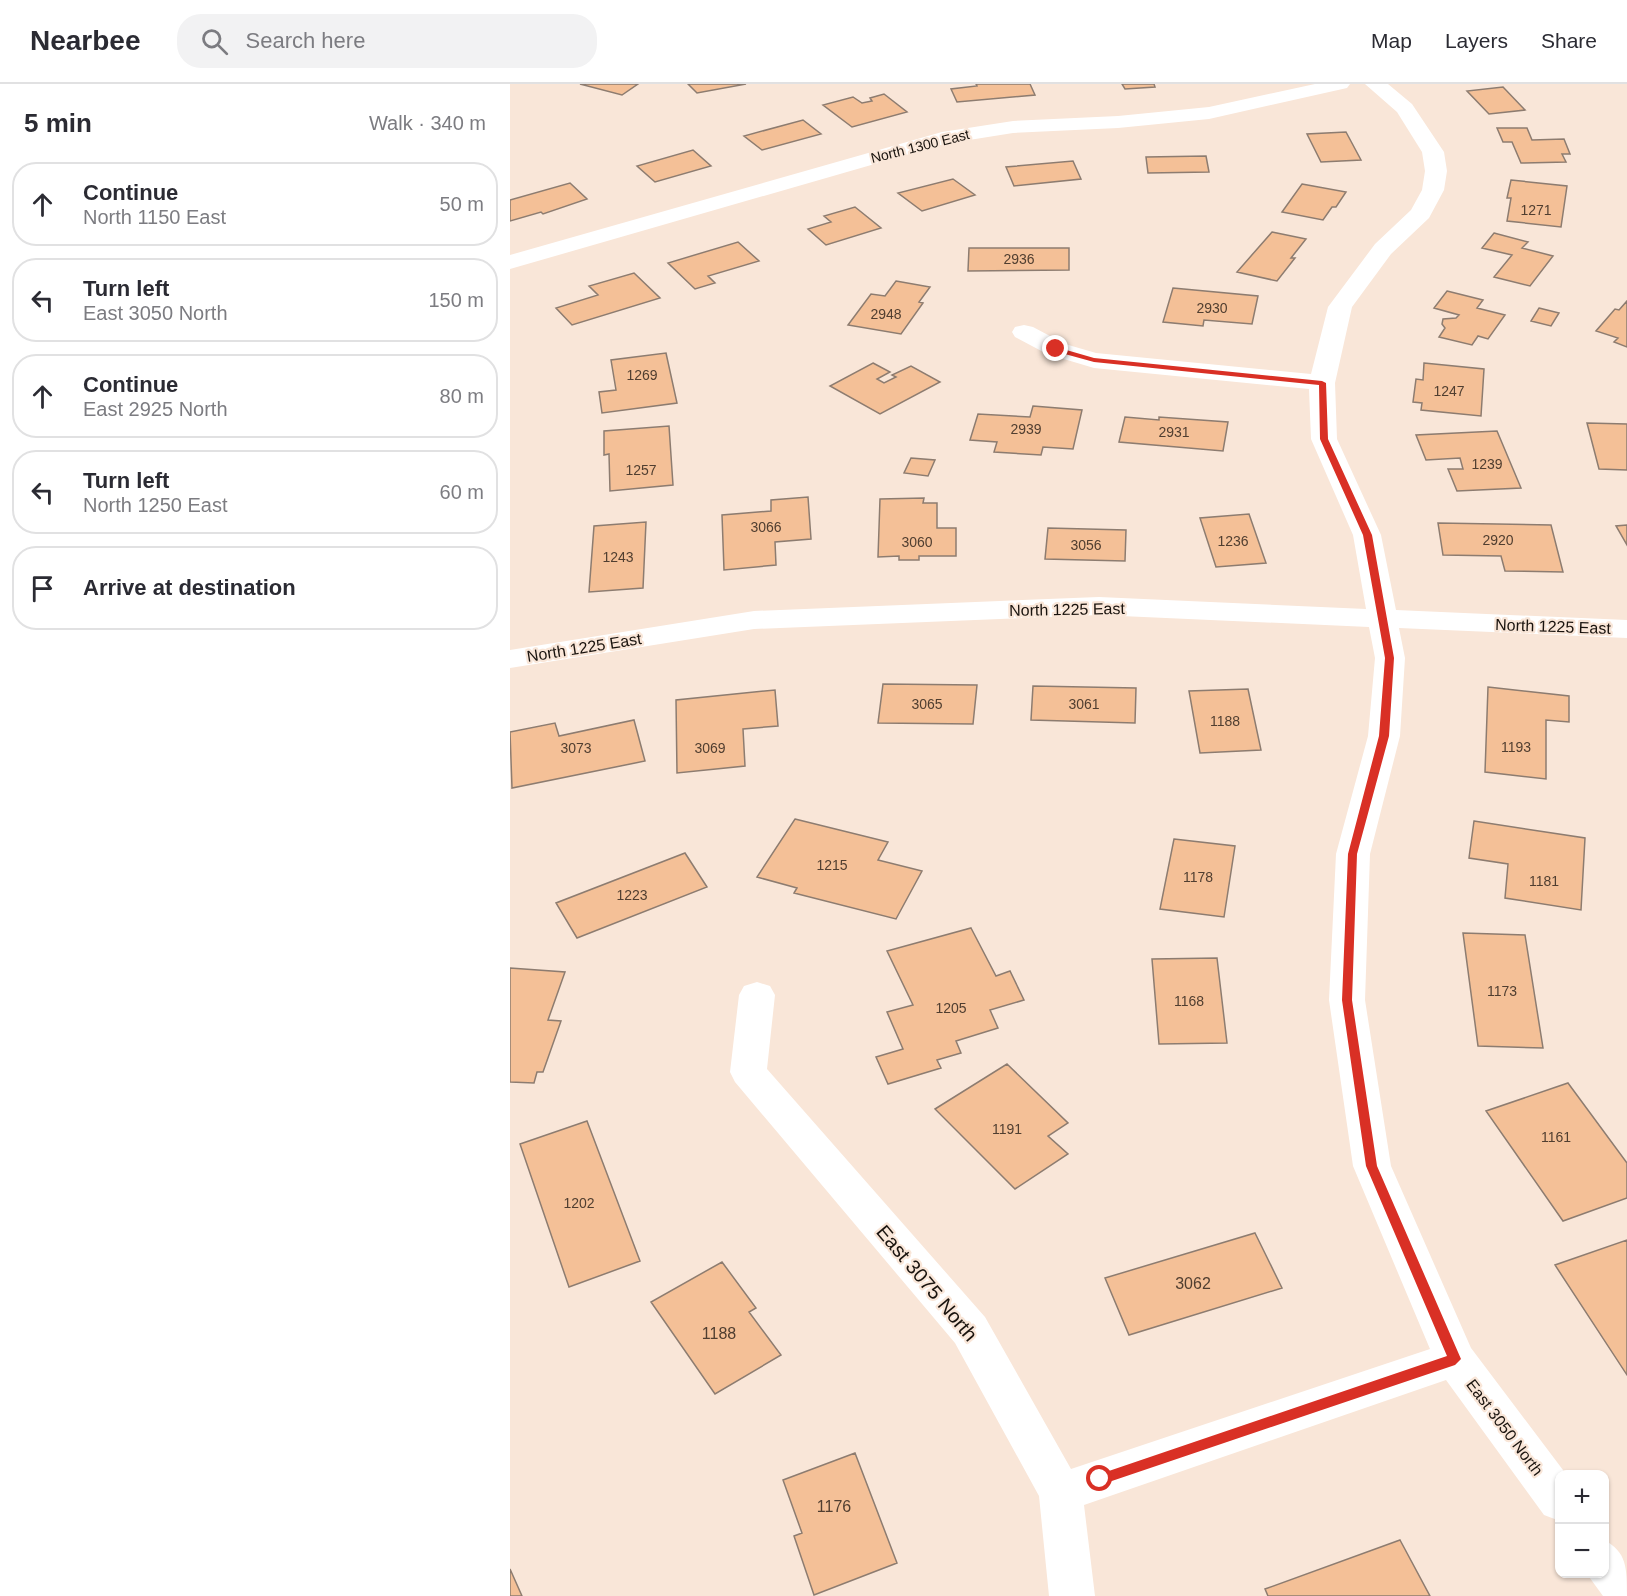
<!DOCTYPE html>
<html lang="en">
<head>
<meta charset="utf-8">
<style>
	body { margin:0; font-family:Helvetica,sans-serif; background:#f2f2f3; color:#2b2b33 }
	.controls { position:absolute; right:18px; bottom:18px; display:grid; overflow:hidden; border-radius:12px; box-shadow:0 2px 4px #0004 }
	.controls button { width:54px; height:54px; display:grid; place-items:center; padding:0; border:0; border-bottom:2px solid #e1e1e2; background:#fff; color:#2b2b33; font:30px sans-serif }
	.stop { position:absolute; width:18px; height:18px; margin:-14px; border:4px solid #d93025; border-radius:50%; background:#fff }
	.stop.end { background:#d93025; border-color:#fff; box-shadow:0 2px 6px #0008 }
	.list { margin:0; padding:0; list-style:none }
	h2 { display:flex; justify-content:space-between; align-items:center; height:78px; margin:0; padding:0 24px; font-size:26px }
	h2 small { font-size:20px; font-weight:400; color:#7c7c81 }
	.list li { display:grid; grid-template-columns:39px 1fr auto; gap:18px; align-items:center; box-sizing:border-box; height:84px; margin:0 12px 12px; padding:0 12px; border:2px solid #e1e1e2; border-radius:24px }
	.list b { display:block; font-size:22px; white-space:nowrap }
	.list p { margin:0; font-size:20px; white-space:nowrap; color:#7c7c81 }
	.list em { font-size:20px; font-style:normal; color:#7c7c81 }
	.icon { flex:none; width:33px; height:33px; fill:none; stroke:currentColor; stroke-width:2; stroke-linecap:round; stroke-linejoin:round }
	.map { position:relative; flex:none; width:1117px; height:1512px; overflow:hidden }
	header { display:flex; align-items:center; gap:36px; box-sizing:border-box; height:84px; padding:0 30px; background:#fff; border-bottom:2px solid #e1e1e2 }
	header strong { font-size:28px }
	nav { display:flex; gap:33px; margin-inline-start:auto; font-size:21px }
	.search { width:420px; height:54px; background:#f2f2f3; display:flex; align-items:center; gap:15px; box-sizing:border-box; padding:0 21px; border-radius:24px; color:#7c7c81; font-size:22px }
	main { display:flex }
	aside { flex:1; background:#fff }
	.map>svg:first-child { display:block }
	.building { fill:#f4c097; stroke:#8d7c70; stroke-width:1.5 }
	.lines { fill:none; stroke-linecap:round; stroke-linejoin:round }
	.minor { fill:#fff; fill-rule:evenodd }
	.route { fill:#d93025 }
	.labels { text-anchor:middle; stroke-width:4.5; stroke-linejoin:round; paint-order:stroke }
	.far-street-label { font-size:14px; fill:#19130e; stroke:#f9e6d8 }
	.number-label { font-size:14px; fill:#503e30 }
	.street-label { font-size:16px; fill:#19130e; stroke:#f9e6d8 }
	.near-number-label { font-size:16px; fill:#503e30 }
	.near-street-label { font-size:20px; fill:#19130e; stroke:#f9e6d8 }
</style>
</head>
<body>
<header>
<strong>Nearbee</strong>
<div class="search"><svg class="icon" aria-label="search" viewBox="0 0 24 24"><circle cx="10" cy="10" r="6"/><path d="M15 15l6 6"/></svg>Search here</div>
<nav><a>Map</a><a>Layers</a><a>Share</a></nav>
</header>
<main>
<aside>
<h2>5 min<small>Walk · 340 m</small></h2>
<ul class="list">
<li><svg class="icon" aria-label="ahead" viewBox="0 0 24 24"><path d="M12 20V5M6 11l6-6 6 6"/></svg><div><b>Continue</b><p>North 1150 East</p></div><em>50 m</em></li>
<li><svg class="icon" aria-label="left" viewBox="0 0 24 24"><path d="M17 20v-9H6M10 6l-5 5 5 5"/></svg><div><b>Turn left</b><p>East 3050 North</p></div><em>150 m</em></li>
<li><svg class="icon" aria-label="ahead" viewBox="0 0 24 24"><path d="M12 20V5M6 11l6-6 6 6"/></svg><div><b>Continue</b><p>East 2925 North</p></div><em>80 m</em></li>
<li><svg class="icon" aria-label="left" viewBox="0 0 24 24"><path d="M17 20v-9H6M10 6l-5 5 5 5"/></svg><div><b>Turn left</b><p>North 1250 East</p></div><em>60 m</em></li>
<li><svg class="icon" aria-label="arrive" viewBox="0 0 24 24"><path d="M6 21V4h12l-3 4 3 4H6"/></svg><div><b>Arrive at destination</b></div></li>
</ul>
</aside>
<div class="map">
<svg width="1117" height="1512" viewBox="0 0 1117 1512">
	<rect width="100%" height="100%" fill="#f9e6d8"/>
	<path class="building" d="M70,0H128L112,11Z
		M178,0H236L187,9Z
		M466,0H520L525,11L447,18L441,5L467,2Z
		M612,0H644L645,3L615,5Z
		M993,3L1015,26L979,30L957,7Z
		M374,10L397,28L342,43L313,21L343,13L352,19L362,17L360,14Z
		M293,36L311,50L252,66L234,52Z
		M987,44H1017L1022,56L1054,55L1060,70H1052L1056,78L1011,79L1002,58H993Z
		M836,48L851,76L811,78L797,50Z
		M183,66L201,82L145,98L127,82Z
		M696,72L699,88L638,89L636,73Z
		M563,77L571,95L504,102L496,83Z
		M443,95L465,111L412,127L388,109Z
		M1001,96L1057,102L1051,143L997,137L1001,114H997Z
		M60,99L77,115L33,130L31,128L0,137V116Z
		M792,100L836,108L826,123H822L813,136L772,128Z
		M345,123L371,144L316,161L298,145L321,138L314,132Z
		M762,148L796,155L781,174H785L767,197L727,188Z
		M984,149L1018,158L1012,164L1043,172L1020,202L984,193L1002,171L972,164Z
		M228,158L249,177L198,192L205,199L185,205L158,179Z
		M459,164H559V186L458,187Z
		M124,189L150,214L62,241L46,224L88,211L79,202Z
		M386,197L420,203L409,218L413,219L391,250L338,241L361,210L375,212Z
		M663,204L748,212L742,240L694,236L693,242L653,238Z
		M937,207L973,216L967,224L995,231L978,255L968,252L962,261L929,253L935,244L932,240L933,235L946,234L949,231L924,224Z
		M1117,217V263L1104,258L1108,254L1086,247L1105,225L1109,226Z
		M1029,224L1049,229L1041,242L1021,237Z
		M156,269L167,319L92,329L89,308L106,306L101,276Z
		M363,279L380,288L367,295L374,299L386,293L382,291L401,282L430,298L370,330L320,302Z
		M914,279L974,285L971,332L911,326L912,319L903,318L906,295L913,296Z
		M523,322L572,326L563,365L533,363L531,371L484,368L487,358L460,356L468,330L520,333Z
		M615,333L649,336V333L718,338L713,367L609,358Z
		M1077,339L1117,340V386L1089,385Z
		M159,342L163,401L100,407L99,370L94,371V347Z
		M987,347L1011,404L947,407L938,385H953L950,374L916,376L906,351Z
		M401,374L425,376L418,392L394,389Z
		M298,413L301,455L265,458L266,481L214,486L212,431L261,427V416Z
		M414,414L413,419H427V444H446V472H409V476H389V472L368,473L370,415Z
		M739,430L756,479L706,483L690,434Z
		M136,438L133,504L79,508L84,442Z
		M928,439L1041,441L1053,488L995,487L991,472L933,471Z
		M1117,441V461L1106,442Z
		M538,444L616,446L615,477L535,475Z
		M373,600L467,601L463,640L368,639Z
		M523,602L626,604L625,639L521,636Z
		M978,603L1059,612V638L1036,636V695L975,688Z
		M738,605L751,666L690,669L679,607Z
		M265,606L268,642L233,645L235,682L167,689L166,616Z
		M124,636L135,677L2,704L0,648L45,639L49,652Z
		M285,735L378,758L368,776L412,787L386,835L284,809L287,804L247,793Z
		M964,737L1075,754L1071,826L995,814L998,780L959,774Z
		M664,755L725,762L714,833L650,825Z
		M175,769L197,803L67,854L46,819Z
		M461,844L486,892L500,887L514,916L480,926L488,944L446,957L451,969L427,976L431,984L378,1000L366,973L393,965L377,928L403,921L377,867Z
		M953,849L1015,851L1033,964L968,962Z
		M707,874L717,959L649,960L642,875Z
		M0,884L55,888L38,936L51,937L33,988H27L24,999L0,998Z
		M497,980L558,1039L538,1052L558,1070L505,1105L425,1025Z
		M1058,999L1117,1079V1114L1053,1137L976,1027Z
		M77,1037L130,1177L59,1203L10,1060Z
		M745,1149L772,1204L619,1251L595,1194Z
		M1117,1156V1291L1045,1181Z
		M212,1178L246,1224L239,1228L271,1271L205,1310L141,1218Z
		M345,1369L387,1479L304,1511L284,1452L292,1449L273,1396Z
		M890,1456L920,1512H758L755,1505Z
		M0,1485L12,1512H0Z"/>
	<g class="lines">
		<path class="minor" d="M805,0H840L837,4L699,35L608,44L503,49L434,60L0,185V171L432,48L503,37L608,32L699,23Z
			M855,0H878L902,20L934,68L937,87L934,106L919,134L881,170L842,223L825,299L827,355L871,451L886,526L1117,536V554L889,544L895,574L890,652L860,770L855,916L881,1082L961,1264L1056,1390H1050V1437L1034,1431L936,1296L574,1421L585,1512H539L529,1412L445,1259L225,998L220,988L229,911L234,902L247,898L260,902L265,911L257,985L475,1233L561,1385L920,1265L843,1082L819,916L826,770L858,652L865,574L859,543L589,531L244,545L0,584V566L244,527L589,513L856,525L843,451L801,355L799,305L584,284L537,270L505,253L502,248L505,243L514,241L523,243L555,260L586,269L801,290L818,223L865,160L901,126L912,106L915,87L912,68L887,28Z
			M1094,1456C1117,1468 1117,1484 1117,1512H1093L1077,1490H1094Z"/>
	</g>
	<path class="route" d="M546,263L584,274L812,297L816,299L818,355L862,451L884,574L879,652L847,770L842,916L867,1082L951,1275L945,1281L590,1401L583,1395L590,1390L937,1272L856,1082L832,916L838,770L869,652L875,574L853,451L810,355L809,301L584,278L544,267Z"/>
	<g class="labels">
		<g class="far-street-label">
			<text transform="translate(410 62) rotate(-14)" y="5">North 1300 East</text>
		</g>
		<g class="number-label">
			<text x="1026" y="131">1271</text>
			<text x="509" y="180">2936</text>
			<text x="702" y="229">2930</text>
			<text x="376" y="235">2948</text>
			<text x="132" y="296">1269</text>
			<text x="939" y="312">1247</text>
			<text x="516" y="350">2939</text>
			<text x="664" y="353">2931</text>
			<text x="977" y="385">1239</text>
			<text x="131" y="391">1257</text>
			<text x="256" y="448">3066</text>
			<text x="988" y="461">2920</text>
			<text x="723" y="462">1236</text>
			<text x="407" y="463">3060</text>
			<text x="576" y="466">3056</text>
			<text x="108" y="478">1243</text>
			<text x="417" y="625">3065</text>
			<text x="574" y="625">3061</text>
			<text x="715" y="642">1188</text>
			<text x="1006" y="668">1193</text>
			<text x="66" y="669">3073</text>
			<text x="200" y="669">3069</text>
			<text x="322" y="786">1215</text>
			<text x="688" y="798">1178</text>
			<text x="1034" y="802">1181</text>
			<text x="122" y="816">1223</text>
			<text x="992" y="912">1173</text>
			<text x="679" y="922">1168</text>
			<text x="441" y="929">1205</text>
			<text x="497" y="1050">1191</text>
			<text x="1046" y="1058">1161</text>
			<text x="69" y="1124">1202</text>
		</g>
		<g class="street-label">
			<text transform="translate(557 525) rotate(-1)" y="6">North 1225 East</text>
			<text transform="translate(1043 542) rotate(2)" y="6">North 1225 East</text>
			<text transform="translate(74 563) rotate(-9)" y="6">North 1225 East</text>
			<text transform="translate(995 1343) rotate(53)" y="6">East 3050 North</text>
		</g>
		<g class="near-number-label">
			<text x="683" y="1205">3062</text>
			<text x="209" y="1255">1188</text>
			<text x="324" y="1428">1176</text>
		</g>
		<g class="near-street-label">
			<text transform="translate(417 1199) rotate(50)" y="7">East 3075 North</text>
		</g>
	</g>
</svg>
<div class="controls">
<button>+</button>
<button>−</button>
</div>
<div class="stop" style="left:590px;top:1395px"></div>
<div class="stop end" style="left:546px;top:265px"></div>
</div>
</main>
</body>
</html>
